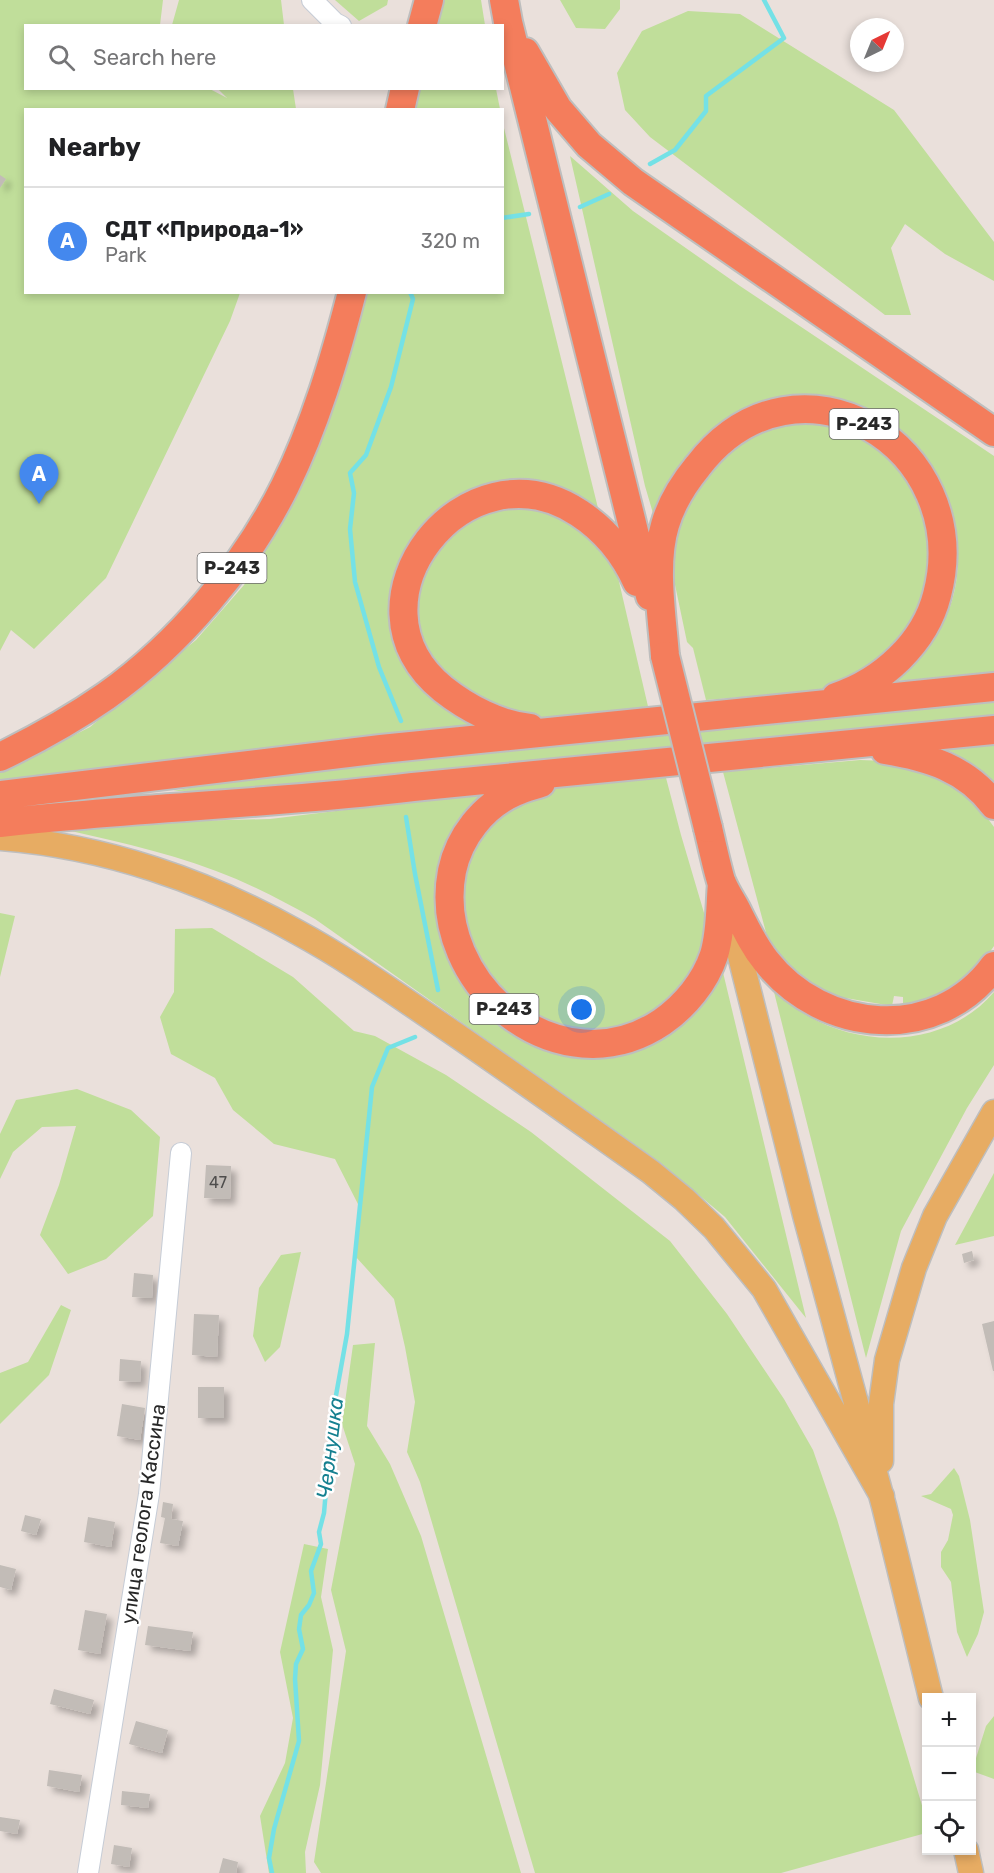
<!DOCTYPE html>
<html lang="en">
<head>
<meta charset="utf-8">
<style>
	body { margin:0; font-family:Rubik,sans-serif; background:#f6f6f6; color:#202124 }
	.controls { position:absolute; right:18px; bottom:18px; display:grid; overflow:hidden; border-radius:0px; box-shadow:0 3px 9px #0003 }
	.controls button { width:54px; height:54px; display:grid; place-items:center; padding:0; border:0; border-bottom:2px solid #e0e0e0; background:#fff; color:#202124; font:30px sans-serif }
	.compass { position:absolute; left:850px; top:18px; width:54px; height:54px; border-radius:50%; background:#fff; box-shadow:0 3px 9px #0003; rotate:43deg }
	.you { position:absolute; left:582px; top:1010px; width:21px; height:21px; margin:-15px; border:4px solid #fff; border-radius:50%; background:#1a73e8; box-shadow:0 0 0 9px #1a73e833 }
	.badge { display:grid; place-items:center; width:39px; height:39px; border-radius:50%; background:#48e; color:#fff; font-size:20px; font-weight:700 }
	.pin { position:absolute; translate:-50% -50px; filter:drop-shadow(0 2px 3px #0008) }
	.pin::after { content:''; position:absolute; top:32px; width:21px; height:18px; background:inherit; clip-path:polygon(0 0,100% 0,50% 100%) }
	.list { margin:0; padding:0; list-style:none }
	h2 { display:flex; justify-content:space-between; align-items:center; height:78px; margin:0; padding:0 24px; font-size:26px }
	h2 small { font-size:20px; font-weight:400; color:#757577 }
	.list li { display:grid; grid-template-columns:39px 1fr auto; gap:18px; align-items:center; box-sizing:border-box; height:108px; padding:0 24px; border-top:2px solid #e0e0e0 }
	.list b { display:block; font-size:22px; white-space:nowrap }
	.list p { margin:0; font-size:20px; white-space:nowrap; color:#757577 }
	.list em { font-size:20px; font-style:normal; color:#757577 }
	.icon { flex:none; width:33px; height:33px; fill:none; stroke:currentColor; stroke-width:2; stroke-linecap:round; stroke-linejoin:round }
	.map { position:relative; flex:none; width:994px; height:1873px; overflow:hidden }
	.search { position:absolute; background:#fff; box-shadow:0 3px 9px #0003; left:24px; top:24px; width:480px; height:66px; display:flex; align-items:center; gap:15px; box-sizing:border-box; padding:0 21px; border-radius:0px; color:#757577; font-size:22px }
	.panel { position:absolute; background:#fff; box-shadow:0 3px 9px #0003; left:24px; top:108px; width:480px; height:186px; border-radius:0px }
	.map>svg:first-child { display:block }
	.green { fill:#c0de9a }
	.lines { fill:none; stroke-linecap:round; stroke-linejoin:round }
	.stream { stroke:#74e1e6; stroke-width:4.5 }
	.building { fill:#c2bcb7; filter:url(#shadow) }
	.minor-casing { stroke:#c6ccd6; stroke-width:22 }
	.major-casing { stroke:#bebebe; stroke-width:27 }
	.highway-casing { stroke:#bebebe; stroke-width:32 }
	.minor { stroke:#fff; stroke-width:20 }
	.major { stroke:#e7ac63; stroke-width:24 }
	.highway { stroke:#f47d5c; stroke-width:28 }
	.highway-bridge-casing { stroke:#bebebe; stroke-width:32; stroke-linecap:butt }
	.highway-bridge { stroke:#f47d5c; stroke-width:28 }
	.labels { text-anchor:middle; stroke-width:5; stroke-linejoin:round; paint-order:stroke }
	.number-label { font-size:16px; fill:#4e4d4c }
	.shield { fill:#fff; stroke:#686868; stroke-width:1.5 }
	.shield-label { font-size:18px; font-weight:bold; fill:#282828 }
	.street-label { font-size:20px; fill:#282828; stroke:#fff }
	.water-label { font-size:21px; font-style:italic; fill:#158090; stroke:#fff }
</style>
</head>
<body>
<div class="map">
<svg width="994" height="1873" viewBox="0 0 994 1873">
	<defs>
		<filter id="shadow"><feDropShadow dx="5.5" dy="5.5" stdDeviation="3" flood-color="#0004"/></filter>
	</defs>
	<rect width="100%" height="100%" fill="#eae0db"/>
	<path class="green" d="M0,0H163L160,25L26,26V88H208L227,98L218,89H293L296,109L26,110V292L240,293L230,321L106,578L34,649L11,630L0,651Z
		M179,0H281L284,25H172Z
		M335,0H388L387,5L359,21Z
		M439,0H481L485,25L433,26Z
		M560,0H620V9L605,29L576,28Z
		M688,11L740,14L894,110L994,242V281L945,254L905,224L891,248L911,315H885L650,137L625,110L617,73L642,31Z
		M417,88L496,89L500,109L411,110Z
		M503,124L598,508L539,486L464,495L393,620L501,728L0,783V773L90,727L196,640L244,585L279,526L365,293L502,292Z
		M570,156L633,211L740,286L994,456V674L895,681C913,662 933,645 944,621C959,591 961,556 954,523C952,512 949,500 944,488C938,473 927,460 916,447C851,375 747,378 687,455C672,474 664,498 655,520L645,486Z
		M800,423L826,425L849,431L887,452L917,492L930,538L924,591L912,620L896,644L874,666L826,690L706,700L693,648L687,642L674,580L673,563L674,534L693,489L741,441L776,427Z
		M519,503L588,529L617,573L650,715L544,721L462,694L414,631L417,580L457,524Z
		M994,698V719L279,790L173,791L270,773Z
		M994,741V782C979,766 961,757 942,747Z
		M860,760L887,761L936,774L974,800L994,827V946L980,966L967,978L926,1002L903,1005V997L894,996L892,1006L828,995L788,970L768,940L723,772Z
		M665,774L681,835L707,923L708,941L694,978L650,1020L583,1035L515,1007L469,951L462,932L463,865L492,820L543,790L568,783Z
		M500,791L452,845L466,983L599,1053L721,964L806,1318L725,1217L661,1163L315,919C283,901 251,884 216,871C161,850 101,838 44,825L270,819Z
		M0,913L15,916L0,977Z
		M212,928L293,977L354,1031L375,1036L446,1075L531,1132L670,1241L727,1314L784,1399L813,1450L837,1519L926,1819V1833L781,1873H535L420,1482L407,1452L415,1402L405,1347L394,1299L356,1257L360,1208L335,1159L274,1144L233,1110L215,1078L171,1054L160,1017L174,992L175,929Z
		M773,988C829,1049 938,1058 994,992V1065L967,1108L901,1231L866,1358Z
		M77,1089L131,1110L160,1137L153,1216L106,1259L68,1274L40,1235L59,1185L76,1126L42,1127L13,1152L0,1179V1134L16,1100Z
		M994,1173V1236L955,1245Z
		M301,1252L280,1347L265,1362L253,1336L259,1288L281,1255Z
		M61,1305L71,1310L49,1375L0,1424V1373L28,1362Z
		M375,1343L367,1426L390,1464L421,1536L521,1873H321L314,1862L346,1651L331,1590L355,1464L342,1424L353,1345Z
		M954,1468L959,1476L970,1520L984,1612L978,1634L967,1657L957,1632L951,1582L941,1567V1552L948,1540L953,1515L951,1509L921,1496L931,1494Z
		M304,1544L328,1549L321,1597L333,1650L320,1785L305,1852L306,1873H269L260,1816L285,1763L293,1718L280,1652Z
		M994,1716V1779L972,1771L986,1726Z"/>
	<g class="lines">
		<path class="stream" d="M650,164L675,150L706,111V96L784,38L764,0
			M580,207L609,194
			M502,218L529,214
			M401,721L379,667L355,582L350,529L354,493L350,473L366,455L391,387L413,299L410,292
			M406,817L415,874L438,990
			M272,1873L269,1858L274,1829L299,1741L295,1679L296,1664L303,1649L299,1629L301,1615L309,1605L314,1593L311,1571L321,1544L319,1532L324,1513L326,1490L334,1450L335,1401L347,1334L372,1087L388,1048L415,1037"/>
	</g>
	<path class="building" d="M0,175L6,179L0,188Z
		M206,1165L231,1166L230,1199L204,1198Z
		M972,1251L974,1260L964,1263L962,1254Z
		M134,1273L153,1275L152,1298L132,1297Z
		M194,1314L219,1315L217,1357L192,1355Z
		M994,1321V1371H993L982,1324Z
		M120,1359L141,1361L140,1382L119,1381Z
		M198,1387H224V1418H198Z
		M122,1404L145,1408L140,1440L117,1436Z
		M163,1502L173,1504L171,1519L183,1521L178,1546L160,1543L165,1518L161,1517Z
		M25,1515L41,1519L36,1535L21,1531Z
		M88,1517L115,1522L111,1547L84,1542Z
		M0,1565L16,1569L11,1590L0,1587Z
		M85,1610L107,1614L100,1654L78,1650Z
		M148,1626L193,1632L190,1651L145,1645Z
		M54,1689L94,1700L90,1714L50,1704Z
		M136,1721L168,1730L162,1753L129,1744Z
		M49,1770L82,1775L79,1792L47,1786Z
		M122,1791L150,1794L148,1808L121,1805Z
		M0,1817L20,1820L17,1834L0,1831Z
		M114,1845L132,1848L129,1867L111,1864Z
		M223,1858L238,1862L236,1873H219Z"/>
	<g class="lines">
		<defs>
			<path id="minor" d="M312,0L335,23L341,26
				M88,1873L149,1494L181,1153"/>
			<path id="major" d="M0,838C104,846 206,881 297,932C349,960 397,995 446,1028C515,1075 583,1124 651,1172L684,1199L714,1228L764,1289L882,1496
				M729,912L805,1215L884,1506L931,1698
				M881,1461V1404L887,1360L914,1268L935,1216L994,1112
				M966,1850L971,1873"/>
			<path id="highway" d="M504,0L508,22L650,596
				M422,26L429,0
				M525,52L558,109L589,145L633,182L994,432
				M400,110L405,88
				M665,656C662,616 653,564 665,525C671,504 684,483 698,466C797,338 976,446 937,595C925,643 882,682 836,697
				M530,728C499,725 467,708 443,689C337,603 465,438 579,513C605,530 624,553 637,582
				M885,750C928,757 966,768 994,805
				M0,757C37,739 73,719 106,696C178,645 246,565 285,486C315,425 335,358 352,292
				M541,783C532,786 523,788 515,792C483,806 459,837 452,871C430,985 560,1091 662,1022C685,1006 705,982 714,955C721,932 720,906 722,883
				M0,795L381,749L994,687
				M0,823C137,807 276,804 413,787L994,730
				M708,828C712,845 716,864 721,881C725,891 731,900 736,909C745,927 753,945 766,961C823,1034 937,1044 994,966"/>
		</defs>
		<use href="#minor" class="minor-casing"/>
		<use href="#major" class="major-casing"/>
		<use href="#highway" class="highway-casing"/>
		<use href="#minor" class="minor"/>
		<use href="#major" class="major"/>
		<use href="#highway" class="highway"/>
		<defs>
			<path id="highway-bridge" d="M665,656L708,828"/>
		</defs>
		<use href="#highway-bridge" class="highway-bridge-casing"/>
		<use href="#highway-bridge" class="highway-bridge"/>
	</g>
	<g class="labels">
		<g class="number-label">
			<text x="218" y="1188">47</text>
		</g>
		<g class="shield">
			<rect x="829.5" y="409" width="69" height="30" rx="4.5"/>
			<rect x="197.5" y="553" width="69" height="30" rx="4.5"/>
			<rect x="469.5" y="994" width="69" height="30" rx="4.5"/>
		</g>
		<g class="shield-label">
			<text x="864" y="430">Р-243</text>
			<text x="232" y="574">Р-243</text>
			<text x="504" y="1015">Р-243</text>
		</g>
		<g class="street-label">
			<text transform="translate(143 1514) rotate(-82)" y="7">улица геолога Кассина</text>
		</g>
		<g class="water-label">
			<text transform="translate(330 1448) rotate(-83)" y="7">Чернушка</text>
		</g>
	</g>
</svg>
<div class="controls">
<button>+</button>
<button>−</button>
<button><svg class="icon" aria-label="locate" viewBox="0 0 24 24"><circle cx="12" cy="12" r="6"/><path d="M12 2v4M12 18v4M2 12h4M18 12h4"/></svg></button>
</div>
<svg class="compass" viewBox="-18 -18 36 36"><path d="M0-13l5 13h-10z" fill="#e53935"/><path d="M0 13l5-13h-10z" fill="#757577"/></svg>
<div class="you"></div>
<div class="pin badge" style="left:39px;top:504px">A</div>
<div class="search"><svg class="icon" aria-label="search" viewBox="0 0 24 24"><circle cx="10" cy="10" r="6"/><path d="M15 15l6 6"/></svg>Search here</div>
<section class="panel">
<h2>Nearby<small></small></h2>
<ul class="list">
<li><span class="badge">A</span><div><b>СДТ «Природа-1»</b><p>Park</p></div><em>320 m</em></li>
</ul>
</section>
</div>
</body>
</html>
